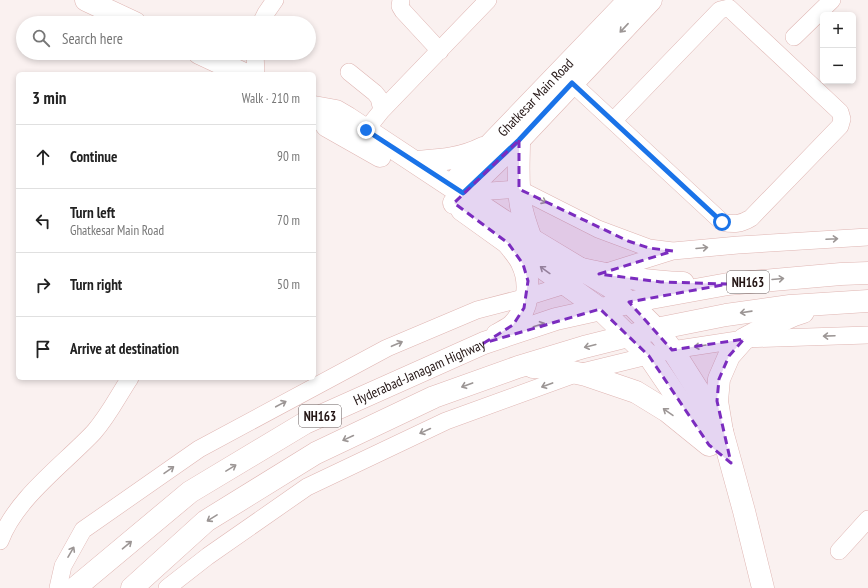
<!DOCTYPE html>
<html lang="en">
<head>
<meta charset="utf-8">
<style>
	body { margin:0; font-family:"PT Sans Narrow",sans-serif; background:#f2f2f2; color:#222 }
	.controls { position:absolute; right:12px; top:12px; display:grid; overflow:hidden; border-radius:6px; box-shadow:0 2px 6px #0003 }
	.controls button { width:36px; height:36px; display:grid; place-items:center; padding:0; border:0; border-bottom:1px solid #e0e0e0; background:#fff; color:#222; font:20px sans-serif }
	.stop { position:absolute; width:12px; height:12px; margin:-9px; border:3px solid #1a73e8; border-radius:50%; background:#fff }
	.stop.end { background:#1a73e8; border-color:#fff; box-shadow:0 1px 4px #0008 }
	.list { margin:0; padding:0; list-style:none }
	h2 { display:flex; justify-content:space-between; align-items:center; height:52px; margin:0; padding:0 16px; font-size:17px }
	h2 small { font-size:13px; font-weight:400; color:#767676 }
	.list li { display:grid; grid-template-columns:26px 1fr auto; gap:12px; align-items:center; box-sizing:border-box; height:64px; padding:0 16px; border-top:1px solid #e0e0e0 }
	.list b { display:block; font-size:15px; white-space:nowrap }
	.list p { margin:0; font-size:13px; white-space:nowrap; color:#767676 }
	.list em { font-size:13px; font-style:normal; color:#767676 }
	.icon { flex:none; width:22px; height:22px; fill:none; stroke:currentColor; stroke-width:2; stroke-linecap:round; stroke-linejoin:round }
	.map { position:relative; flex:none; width:868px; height:588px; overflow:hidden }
	.search { position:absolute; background:#fff; box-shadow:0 2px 6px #0003; left:16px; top:16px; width:300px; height:44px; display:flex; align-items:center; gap:10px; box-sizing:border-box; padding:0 14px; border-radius:22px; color:#767676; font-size:15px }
	.panel { position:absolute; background:#fff; box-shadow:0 2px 6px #0003; left:16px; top:72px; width:300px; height:308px; border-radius:6px }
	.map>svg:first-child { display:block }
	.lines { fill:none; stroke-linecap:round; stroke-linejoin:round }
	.minor-casing { stroke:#dfb5b2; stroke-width:18 }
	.major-casing { stroke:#dfb5b2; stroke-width:23 }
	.highway-casing { stroke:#dfb5b2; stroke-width:23 }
	.minor { stroke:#fff; stroke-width:17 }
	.major { stroke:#fff; stroke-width:22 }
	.highway { stroke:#fff; stroke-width:22 }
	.oneway { stroke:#9c9695 }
	.route { stroke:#1a73e8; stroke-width:5 }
	.marked { fill:#7b2cbf; fill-opacity:0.2; stroke:#7b2cbf; stroke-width:3; stroke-dasharray:8 5; stroke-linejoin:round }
	.labels { text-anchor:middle; stroke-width:4; stroke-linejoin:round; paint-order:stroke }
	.shield { fill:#fff; stroke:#655b5a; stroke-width:1 }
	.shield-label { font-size:13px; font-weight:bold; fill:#231514 }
	.street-label { font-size:14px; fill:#231514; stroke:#fff }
</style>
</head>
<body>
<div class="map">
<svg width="868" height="588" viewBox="0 0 868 588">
	<rect width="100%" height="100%" fill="#faf1f0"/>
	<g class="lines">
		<defs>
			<path id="minor" d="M401,0L400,6L403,11L440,51
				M261,23L266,13L275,0
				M794,37L832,0
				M255,53L256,74
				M349,72L375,93L379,98L382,110
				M572,83L722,222C734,225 741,224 751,218L840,126L842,119L840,112L729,8L720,10L613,121
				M366,130L382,110L488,0
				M463,193L519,189L598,229L649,248L673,251L738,245L868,237
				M603,273L673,251
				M0,541C16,498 64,464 94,432C109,415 118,396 130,378
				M839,551L868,519
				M58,588L63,566L83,530L199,449L387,348L477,310L527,297L575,282
				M167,588L208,556L307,487L446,421L578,373L672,350L744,339L868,335"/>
			<g id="major">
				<path d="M86,0L135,23"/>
				<path d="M199,53L244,74"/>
				<path d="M314,107L336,111L348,118L531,239L609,286L629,302L656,329L675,354L708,406L722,431L744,511L763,588"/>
				<path d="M314,108L327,126L380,156"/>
				<path d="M519,140C519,161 517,184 521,206C523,217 527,228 531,239"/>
				<path d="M416,162C441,160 461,159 483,148"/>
				<path id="s1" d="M455,181L629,0"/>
				<path d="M454,203L519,140L651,0"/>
				<path d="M462,210L600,309L649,356L706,440"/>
			</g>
			<g id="highway">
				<path d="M577,268C612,276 647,282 683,283"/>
				<path d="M497,335C502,332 509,329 513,325C528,310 532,283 522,263C519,256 513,250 508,243"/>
				<path d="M533,367L554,368L586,375L636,392L667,411L709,445"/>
				<path d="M722,431L717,401L719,379L729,356L744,339L761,330L794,315L803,312"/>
				<path id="s2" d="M75,588L190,492L305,423L484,343L556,319L651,298L728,284L841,274L868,273"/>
				<path d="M132,588L206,521L316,453L434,397L518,367L584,347L656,329L726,315L790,306L868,301"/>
			</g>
		</defs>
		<use href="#minor" class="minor-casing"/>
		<use href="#major" class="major-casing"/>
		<use href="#highway" class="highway-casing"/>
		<use href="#minor" class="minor"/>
		<use href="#major" class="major"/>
		<use href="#highway" class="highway"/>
	</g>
	<defs><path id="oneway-shaft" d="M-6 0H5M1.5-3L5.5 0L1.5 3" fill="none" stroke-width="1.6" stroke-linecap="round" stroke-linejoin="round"/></defs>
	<g class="oneway">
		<use href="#oneway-shaft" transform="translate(624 28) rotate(133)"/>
		<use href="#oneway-shaft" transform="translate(541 200) rotate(27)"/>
		<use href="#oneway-shaft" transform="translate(832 239) rotate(-3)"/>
		<use href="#oneway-shaft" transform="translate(702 248) rotate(-5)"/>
		<use href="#oneway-shaft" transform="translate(545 270) rotate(-144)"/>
		<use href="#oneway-shaft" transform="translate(778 279) rotate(-5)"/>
		<use href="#oneway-shaft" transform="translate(746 312) rotate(172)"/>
		<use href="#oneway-shaft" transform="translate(539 325) rotate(-18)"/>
		<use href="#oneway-shaft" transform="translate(829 336) rotate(178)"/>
		<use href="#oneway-shaft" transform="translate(397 344) rotate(-23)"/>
		<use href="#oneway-shaft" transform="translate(590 346) rotate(166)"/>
		<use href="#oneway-shaft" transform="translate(700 346) rotate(171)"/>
		<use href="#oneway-shaft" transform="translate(467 385) rotate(160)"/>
		<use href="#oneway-shaft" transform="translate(547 385) rotate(160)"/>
		<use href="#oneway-shaft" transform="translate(281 404) rotate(-28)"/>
		<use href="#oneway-shaft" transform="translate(668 412) rotate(-145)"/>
		<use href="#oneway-shaft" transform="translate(425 431) rotate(155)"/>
		<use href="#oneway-shaft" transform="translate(348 438) rotate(155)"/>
		<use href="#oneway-shaft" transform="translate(231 468) rotate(-31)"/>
		<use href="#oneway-shaft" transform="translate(169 470) rotate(-35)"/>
		<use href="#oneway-shaft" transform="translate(212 518) rotate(148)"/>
		<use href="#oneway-shaft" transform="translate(127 545) rotate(-40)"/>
		<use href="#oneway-shaft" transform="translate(71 552) rotate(-60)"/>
	</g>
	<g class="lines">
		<path class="route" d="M366,130L463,193L519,140L572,83L722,222"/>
	</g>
	<path class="marked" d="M519,140V189L628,241L649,248L673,251L599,274L661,282L728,284L629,302L672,350L744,339L729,356L719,379L717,401L731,463L709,445L649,356L600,309L484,343L513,325L524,308L528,281L523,264L508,243L454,203Z"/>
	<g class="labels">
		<g class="shield">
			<rect x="727" y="271" width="42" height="22" rx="3"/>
			<rect x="299" y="405" width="42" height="22" rx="3"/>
		</g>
		<g class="shield-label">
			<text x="748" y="287">NH163</text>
			<text x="320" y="421">NH163</text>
		</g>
		<g class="street-label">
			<text dy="5" stroke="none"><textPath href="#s1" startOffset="116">Ghatkesar Main Road</textPath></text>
			<text dy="5" stroke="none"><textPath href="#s2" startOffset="409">Hyderabad-Janagam Highway</textPath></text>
		</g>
	</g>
</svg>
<div class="controls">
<button>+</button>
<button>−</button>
</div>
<div class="stop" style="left:722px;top:222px"></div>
<div class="stop end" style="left:366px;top:130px"></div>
<div class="search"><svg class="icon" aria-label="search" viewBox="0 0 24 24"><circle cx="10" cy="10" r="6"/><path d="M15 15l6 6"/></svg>Search here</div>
<section class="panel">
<h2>3 min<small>Walk · 210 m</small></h2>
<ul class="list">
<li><svg class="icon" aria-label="ahead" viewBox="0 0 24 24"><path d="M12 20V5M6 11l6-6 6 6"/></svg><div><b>Continue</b></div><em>90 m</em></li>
<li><svg class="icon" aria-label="left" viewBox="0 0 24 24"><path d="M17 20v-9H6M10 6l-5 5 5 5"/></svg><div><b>Turn left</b><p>Ghatkesar Main Road</p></div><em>70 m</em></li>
<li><svg class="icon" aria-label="right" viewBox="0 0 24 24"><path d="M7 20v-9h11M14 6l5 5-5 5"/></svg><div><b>Turn right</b></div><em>50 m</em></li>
<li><svg class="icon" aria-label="arrive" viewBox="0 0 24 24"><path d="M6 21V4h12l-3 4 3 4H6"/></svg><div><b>Arrive at destination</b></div></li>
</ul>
</section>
</div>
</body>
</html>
